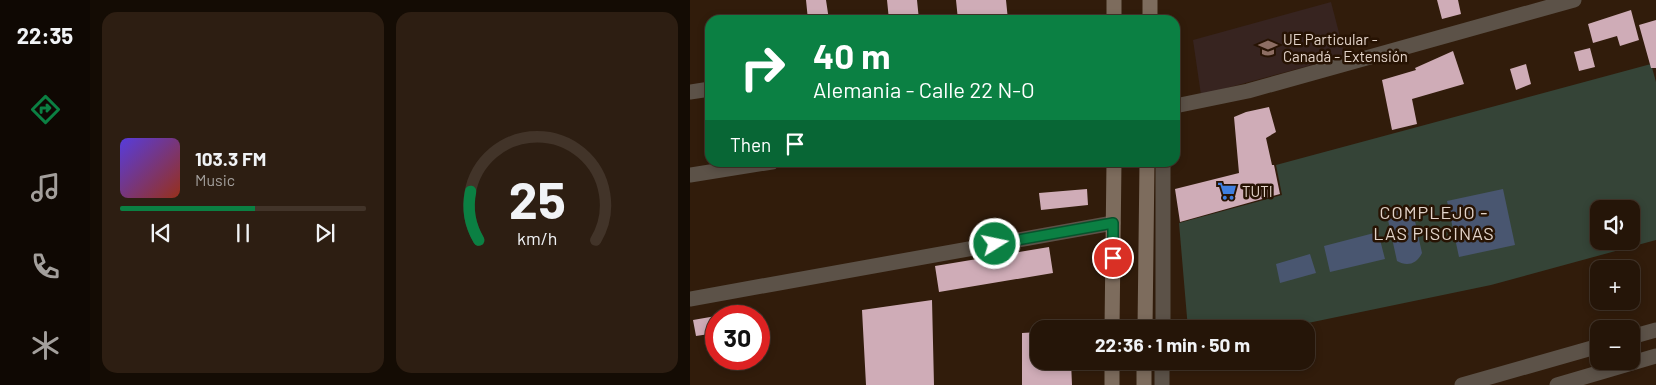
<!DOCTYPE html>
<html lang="en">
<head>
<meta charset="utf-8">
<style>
  body { margin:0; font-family:Barlow,sans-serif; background:#2d1e12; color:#f1f3f6; height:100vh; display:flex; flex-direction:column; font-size:19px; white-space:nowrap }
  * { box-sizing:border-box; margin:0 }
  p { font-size:16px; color:#a39f9c }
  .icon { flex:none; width:28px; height:28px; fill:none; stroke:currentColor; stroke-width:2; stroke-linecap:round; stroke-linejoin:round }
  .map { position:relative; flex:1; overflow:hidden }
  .side { display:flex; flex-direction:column; gap:12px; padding:12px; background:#140c04; width:600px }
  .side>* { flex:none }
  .banner { position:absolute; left:15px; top:15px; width:475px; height:152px; border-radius:15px; box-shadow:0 2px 8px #0003,0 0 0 1px #423429; background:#0b8043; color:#fff; overflow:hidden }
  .buttons { position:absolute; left:900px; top:200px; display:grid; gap:10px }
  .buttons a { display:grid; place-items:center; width:50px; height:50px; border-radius:10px; background:#251508; box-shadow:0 2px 8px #0003,0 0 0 1px #423429; font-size:25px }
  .speed { position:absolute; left:15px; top:305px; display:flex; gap:10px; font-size:25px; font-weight:700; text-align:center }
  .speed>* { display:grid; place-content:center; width:65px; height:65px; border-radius:50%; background:#251508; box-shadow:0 2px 8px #0003,0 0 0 1px #423429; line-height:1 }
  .speed .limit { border:8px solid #d22; background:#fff; color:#111 }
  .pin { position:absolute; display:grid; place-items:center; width:42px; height:42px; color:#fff; margin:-21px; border:2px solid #fff; border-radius:50%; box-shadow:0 1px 5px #0007 }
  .me { position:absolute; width:55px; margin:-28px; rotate:80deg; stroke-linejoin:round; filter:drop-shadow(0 0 4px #0008) }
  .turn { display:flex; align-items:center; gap:18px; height:105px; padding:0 25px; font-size:22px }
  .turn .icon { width:65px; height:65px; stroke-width:2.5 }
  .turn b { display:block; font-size:35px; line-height:42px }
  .then { display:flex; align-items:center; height:48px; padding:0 25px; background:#0003; gap:10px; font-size:19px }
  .side .widget { flex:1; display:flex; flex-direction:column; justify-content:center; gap:8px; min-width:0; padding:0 18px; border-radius:15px; background:#2d1e12 }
  .side .dial { align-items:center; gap:0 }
  .dial svg { height:130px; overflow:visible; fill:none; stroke:#423429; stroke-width:7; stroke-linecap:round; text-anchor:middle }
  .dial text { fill:#f1f3f6; stroke:none }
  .song { display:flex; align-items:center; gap:15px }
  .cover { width:60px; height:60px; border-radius:8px; background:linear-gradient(135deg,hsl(250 70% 55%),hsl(10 70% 35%)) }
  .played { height:5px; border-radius:2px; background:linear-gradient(90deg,#0b8043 55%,#423429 55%) }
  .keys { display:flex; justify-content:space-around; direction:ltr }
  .side .tiles { flex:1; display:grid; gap:12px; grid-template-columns:repeat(2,1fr) }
  .trip { position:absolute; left:340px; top:320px; width:285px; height:50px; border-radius:15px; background:#251508; box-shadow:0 2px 8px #0003,0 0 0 1px #423429; font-weight:700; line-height:50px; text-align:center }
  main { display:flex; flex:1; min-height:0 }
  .menu { display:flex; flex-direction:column; width:90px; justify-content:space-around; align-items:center; background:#0f0803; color:#a39f9c }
  .menu .icon { width:35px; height:35px }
  .menu .selected { color:#0b8043 }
  .menu b { font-size:22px; color:#f1f3f6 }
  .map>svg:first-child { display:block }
  .education { fill:#372420 }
  .green { fill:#354437; fill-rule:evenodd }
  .water { fill:#495670 }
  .building { fill:#cfacb7 }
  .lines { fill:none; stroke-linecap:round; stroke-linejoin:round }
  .street { stroke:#5c5248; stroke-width:15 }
  .secondary { stroke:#7d6c5d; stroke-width:15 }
  .route-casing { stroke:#07532c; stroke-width:12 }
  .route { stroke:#0b8043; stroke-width:9 }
  .labels { text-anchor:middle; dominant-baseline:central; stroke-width:5; stroke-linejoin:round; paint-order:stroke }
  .poi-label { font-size:15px; fill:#e3d4ca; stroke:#271303; text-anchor:start }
  .quarter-label { font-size:18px; letter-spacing:1px; fill:#e3d4ca; stroke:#271303 }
</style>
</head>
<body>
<main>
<nav class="menu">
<b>22:35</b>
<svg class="icon selected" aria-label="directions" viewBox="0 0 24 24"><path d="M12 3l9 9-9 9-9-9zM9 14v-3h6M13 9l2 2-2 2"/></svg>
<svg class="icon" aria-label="music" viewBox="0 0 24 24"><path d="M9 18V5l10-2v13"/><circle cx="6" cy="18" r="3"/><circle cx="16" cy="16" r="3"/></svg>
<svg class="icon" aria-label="phone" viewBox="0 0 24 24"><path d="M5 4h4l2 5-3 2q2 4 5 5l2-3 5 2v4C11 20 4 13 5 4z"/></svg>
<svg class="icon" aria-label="climate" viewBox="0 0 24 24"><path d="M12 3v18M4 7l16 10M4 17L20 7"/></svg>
</nav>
<section class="side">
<div class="tiles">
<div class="widget">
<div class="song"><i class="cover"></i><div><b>103.3 FM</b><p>Music</p></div></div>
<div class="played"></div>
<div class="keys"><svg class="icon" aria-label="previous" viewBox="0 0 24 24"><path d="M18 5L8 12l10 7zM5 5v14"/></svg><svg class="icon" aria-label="pause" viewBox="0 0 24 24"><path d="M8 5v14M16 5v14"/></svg><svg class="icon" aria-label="next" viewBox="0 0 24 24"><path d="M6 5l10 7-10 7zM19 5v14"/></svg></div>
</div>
<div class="widget dial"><svg viewBox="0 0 100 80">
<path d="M14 69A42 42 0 1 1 86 69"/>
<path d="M14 69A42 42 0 0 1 9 39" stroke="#0b8043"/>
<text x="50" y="56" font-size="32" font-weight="700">25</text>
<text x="50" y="72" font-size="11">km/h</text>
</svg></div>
</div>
</section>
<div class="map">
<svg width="966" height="385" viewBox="0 0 966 385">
  <rect width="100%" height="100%" fill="#311c0b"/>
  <!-- education -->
  <path class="education" d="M 641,2 L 655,56 L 511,95 L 503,40 Z"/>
  <!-- green -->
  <path class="green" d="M 961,64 L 966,82 L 966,240 L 801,285 L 589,329 L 498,329 L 489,223 L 592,195 L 586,165 ZM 909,209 L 941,209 L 941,241 L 909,241 Z"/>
  <!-- water -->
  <path class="water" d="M 813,189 L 825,245 L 769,257 L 757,201 Z
    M 712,207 L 720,208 L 723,212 L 732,253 C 727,264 717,267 707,261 L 698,220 C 700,212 704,210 712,207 Z
    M 688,232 L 695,259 L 640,272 L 634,246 Z
    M 620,254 L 626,273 L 590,283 L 586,264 Z"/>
  <!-- building -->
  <path class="building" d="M 116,0 L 136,0 L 139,20 L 118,20 Z
    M 197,0 L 227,0 L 229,20 L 199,20 Z
    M 266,0 L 316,0 L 318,20 L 268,20 Z
    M 747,0 L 768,0 L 771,14 L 752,19 Z
    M 941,10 L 949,40 L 930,46 L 927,36 L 903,43 L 898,24 Z
    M 966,20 L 966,68 L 961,68 L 949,25 Z
    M 900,48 L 905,67 L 889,71 L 884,52 Z
    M 763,51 L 774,84 L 722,99 L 727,124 L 702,130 L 692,80 L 726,70 L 725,68 Z
    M 836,64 L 841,84 L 826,90 L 820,69 Z
    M 579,107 L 586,132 L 576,138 L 582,165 L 584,165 L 590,194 L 490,222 L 485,189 L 549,173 L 544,117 L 556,112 Z
    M 397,189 L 398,205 L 351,210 L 349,193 Z
    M 359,247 L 363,273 L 249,292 L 245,266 Z
    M 242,300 L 244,385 L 176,385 L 172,310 Z
    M 26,316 L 26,333 L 6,336 L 3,320 Z
    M 349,332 L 349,361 L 381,361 L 382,385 L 332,385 L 332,333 Z"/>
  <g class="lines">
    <!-- street -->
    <path class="street" d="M 0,92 L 20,89
      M 485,106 L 558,91 L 884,0
      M 0,175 L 82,162
      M 0,299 L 423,223
      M 473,329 L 473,162
      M 941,337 L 966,330
      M 472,385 L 472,361
      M 772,385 L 909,346
      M 867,385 L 966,356"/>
    <!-- secondary -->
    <path class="secondary" d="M 424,0 L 424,20
      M 460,0 L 460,20
      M 422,329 L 424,162
      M 455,329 L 457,162
      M 422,385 L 422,361
      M 454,385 L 454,361"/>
  </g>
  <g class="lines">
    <!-- route casing -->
    <g class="route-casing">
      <path id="route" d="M 305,244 L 423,223 L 423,258"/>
    </g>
    <!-- route -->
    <use href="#route" class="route"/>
  </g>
  <!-- icons -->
  <defs>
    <g id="school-bare" transform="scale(1.5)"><path d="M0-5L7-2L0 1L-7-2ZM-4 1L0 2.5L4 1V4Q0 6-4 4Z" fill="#8d6e63" stroke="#271303" stroke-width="2.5" paint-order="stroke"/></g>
    <g id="supermarket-bare" transform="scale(1.5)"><path d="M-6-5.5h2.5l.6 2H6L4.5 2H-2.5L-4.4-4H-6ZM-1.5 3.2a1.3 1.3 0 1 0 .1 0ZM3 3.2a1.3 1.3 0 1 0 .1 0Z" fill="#3f7fe0" stroke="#271303" stroke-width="2.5" paint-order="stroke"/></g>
  </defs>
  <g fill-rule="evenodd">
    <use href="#school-bare" x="578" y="48"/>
    <use href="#supermarket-bare" x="537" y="191"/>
  </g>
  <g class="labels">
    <!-- poi labels -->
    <g class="poi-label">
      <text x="593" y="39">UE Particular -<tspan x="593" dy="17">Canadá - Extensión</tspan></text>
      <text x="552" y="191">TUTI</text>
    </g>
    <!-- quarter labels -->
    <g class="quarter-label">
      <text x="744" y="212">COMPLEJO -<tspan x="744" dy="21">LAS PISCINAS</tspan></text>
    </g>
  </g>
</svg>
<div class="buttons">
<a><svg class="icon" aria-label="sound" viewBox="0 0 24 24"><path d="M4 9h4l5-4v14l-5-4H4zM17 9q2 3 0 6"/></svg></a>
<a>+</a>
<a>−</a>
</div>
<div class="speed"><div class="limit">30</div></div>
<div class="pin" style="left:423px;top:258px;background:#d93025"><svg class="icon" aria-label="arrive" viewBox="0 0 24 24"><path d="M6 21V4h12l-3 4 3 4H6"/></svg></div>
<svg class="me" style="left:305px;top:244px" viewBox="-20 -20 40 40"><circle r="17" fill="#0b8043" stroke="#fff" stroke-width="3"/><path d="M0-11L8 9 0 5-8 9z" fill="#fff"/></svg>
<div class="trip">22:36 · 1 min · 50 m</div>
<div class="banner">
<div class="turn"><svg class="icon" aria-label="right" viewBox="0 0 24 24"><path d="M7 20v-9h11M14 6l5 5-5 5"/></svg><div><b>40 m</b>Alemania - Calle 22 N-O</div></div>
<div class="then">Then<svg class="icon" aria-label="arrive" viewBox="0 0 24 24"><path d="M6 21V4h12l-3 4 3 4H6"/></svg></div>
</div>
</div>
</main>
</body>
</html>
